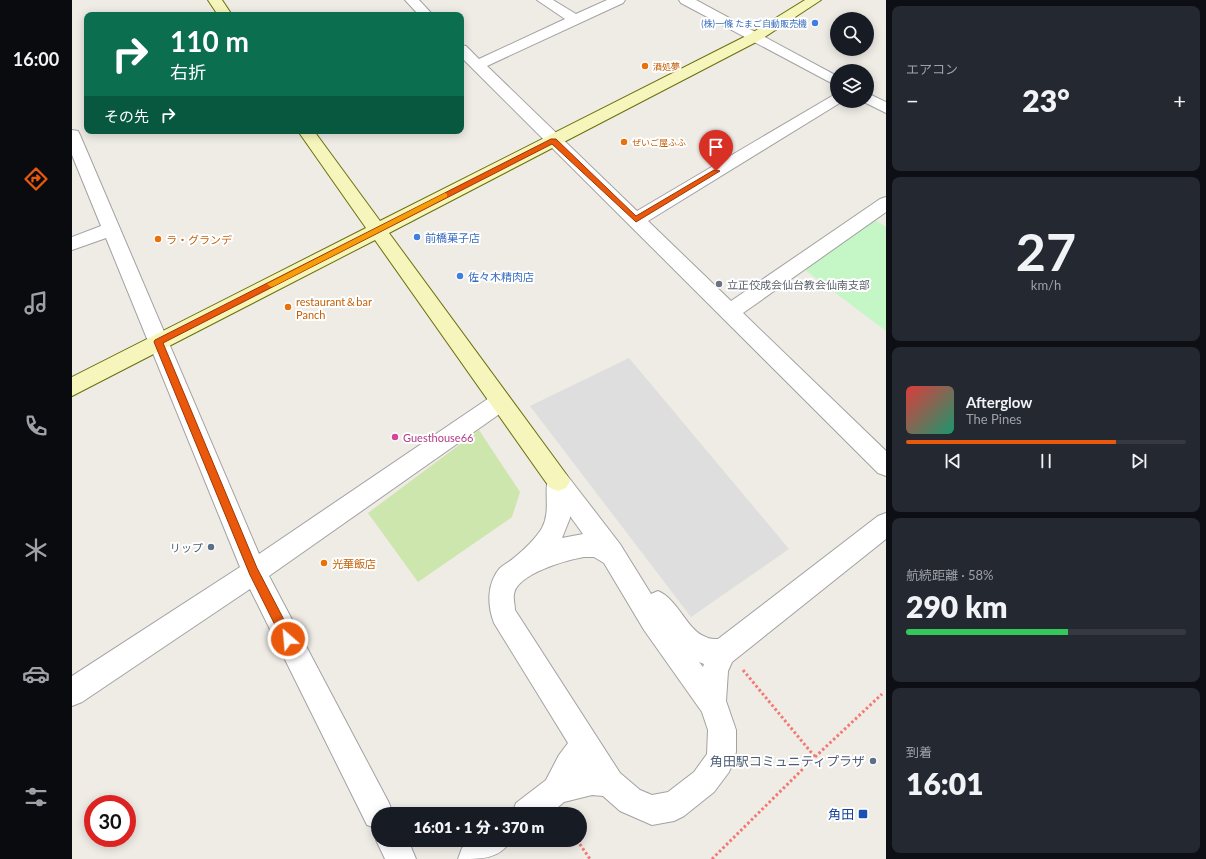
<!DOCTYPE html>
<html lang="ja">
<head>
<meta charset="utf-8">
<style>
  body { margin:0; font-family:Lato,"Noto Sans JP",sans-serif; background:#242831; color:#f1f3f6; height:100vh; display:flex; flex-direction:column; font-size:15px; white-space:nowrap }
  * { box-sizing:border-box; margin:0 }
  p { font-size:13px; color:#9ea1a6 }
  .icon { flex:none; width:22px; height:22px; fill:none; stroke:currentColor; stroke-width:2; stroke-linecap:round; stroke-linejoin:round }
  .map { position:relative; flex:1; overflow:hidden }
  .drawer { display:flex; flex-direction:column; gap:6px; padding:6px; background:#0d0f14; width:320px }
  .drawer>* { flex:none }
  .hud { position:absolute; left:12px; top:12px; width:380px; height:122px; border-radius:8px; box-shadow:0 2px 10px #0003; background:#0b6e4f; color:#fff; overflow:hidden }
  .fabs { position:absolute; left:758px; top:12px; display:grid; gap:8px }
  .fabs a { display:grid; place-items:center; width:44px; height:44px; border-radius:50%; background:#171b24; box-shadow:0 2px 10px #0003; font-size:20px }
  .speed { position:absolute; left:12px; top:795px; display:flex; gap:8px; font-size:20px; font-weight:700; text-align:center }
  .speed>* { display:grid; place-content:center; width:52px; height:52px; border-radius:50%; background:#171b24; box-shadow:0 2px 10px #0003; line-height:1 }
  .speed .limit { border:6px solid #d22; background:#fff; color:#111 }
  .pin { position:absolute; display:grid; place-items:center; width:34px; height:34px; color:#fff; margin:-41px -17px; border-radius:50% 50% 50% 0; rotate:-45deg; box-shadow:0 0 4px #0007 }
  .pin .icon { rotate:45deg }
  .me { position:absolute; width:44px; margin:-22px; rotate:333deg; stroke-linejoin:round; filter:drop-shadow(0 0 3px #0008) }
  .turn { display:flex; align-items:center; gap:14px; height:84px; padding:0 20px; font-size:18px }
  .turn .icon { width:52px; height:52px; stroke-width:2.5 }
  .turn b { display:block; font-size:28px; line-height:34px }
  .then { display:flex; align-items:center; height:38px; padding:0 20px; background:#0003; gap:8px; font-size:15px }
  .big { font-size:30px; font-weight:800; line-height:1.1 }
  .drawer .tile { flex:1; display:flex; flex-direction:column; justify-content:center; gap:6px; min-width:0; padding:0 14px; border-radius:8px; background:#242831 }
  .drawer .dial { align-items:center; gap:0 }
  .dial b { font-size:52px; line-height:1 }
  .song { display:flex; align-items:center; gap:12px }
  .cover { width:48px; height:48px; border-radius:6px; background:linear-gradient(135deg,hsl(0 70% 55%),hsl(160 70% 35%)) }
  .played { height:4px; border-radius:2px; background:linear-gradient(90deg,#ea580c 75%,#363941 75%) }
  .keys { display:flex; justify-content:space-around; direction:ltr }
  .heat { display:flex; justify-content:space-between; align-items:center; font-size:22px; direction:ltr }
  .charge { height:6px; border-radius:3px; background:linear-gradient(90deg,#34c759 58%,#363941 0) }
  .trip { position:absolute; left:299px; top:807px; width:216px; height:40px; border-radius:20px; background:#171b24; box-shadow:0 2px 10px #0003; font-weight:800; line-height:40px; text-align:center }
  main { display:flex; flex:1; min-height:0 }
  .dock { display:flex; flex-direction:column; width:72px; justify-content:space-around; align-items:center; background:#090b0e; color:#9ea1a6 }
  .dock .icon { width:28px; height:28px }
  .dock .selected { color:#ea580c }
  .dock b { font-size:18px; color:#f1f3f6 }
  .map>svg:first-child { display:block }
  .grass { fill:#cce6ae }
  .park { fill:#c5f6c6 }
  .parking { fill:#dedede }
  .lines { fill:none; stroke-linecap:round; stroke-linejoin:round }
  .street-casing { stroke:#a2a2a2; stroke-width:2 }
  .secondary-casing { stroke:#6a700b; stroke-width:2 }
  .path { stroke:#f17a73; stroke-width:3; stroke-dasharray:2.5 2.5; stroke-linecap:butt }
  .street { fill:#fff; fill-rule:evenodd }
  .secondary { fill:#f6f6bc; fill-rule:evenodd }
  .route { fill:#ea580c; stroke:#983908 }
  .slow { fill:#f59e0b }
  .shop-dot { fill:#3f7fe0; stroke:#fff; stroke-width:1.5 }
  .food-dot { fill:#e8710a; stroke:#fff; stroke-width:1.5 }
  .worship-dot { fill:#6b7280; stroke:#fff; stroke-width:1.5 }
  .hotel-dot { fill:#d1479c; stroke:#fff; stroke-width:1.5 }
  .service-dot { fill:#5c6f8a; stroke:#fff; stroke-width:1.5 }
  .transit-dot { fill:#1a4fb4; stroke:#fff; stroke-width:1.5 }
  .labels { text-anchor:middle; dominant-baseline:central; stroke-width:4; stroke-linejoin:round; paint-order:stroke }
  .far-shop-label { font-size:9px; fill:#366cbe; stroke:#fff; text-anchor:end }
  .far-food-label { font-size:9px; fill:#c56008; stroke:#fff; text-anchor:start }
  .shop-label { font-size:11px; fill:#366cbe; stroke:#fff; text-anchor:start }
  .food-label { font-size:11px; fill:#c56008; stroke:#fff; text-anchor:start }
  .worship-label { font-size:11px; fill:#5b616d; stroke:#fff; text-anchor:start }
  .hotel-label { font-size:11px; fill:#b23c85; stroke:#fff; text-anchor:start }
  .service-label { font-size:11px; fill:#4e5e75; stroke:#fff; text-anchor:end }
  .near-service-label { font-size:13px; fill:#4e5e75; stroke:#fff; text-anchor:end }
  .near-transit-label { font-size:13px; fill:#164399; stroke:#fff; text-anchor:end }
</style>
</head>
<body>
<main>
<nav class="dock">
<b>16:00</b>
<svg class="icon selected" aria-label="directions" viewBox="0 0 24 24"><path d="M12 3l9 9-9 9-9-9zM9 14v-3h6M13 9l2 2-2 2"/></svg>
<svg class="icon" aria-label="music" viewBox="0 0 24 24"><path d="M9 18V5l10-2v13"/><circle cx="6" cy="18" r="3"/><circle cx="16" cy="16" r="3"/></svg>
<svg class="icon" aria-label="phone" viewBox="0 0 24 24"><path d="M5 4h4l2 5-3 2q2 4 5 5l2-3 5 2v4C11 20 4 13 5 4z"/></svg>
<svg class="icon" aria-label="climate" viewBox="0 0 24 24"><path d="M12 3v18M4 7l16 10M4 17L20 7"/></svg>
<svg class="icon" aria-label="car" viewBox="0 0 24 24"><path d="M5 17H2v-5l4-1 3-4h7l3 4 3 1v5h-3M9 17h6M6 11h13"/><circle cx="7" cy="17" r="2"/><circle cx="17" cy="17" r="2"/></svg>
<svg class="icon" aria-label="filters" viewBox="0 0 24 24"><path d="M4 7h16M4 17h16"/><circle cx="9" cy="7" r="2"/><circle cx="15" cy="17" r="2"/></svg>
</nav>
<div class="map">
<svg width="814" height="859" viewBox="0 0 814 859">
  <rect width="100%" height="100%" fill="#efebe5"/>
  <!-- grass -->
  <path class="grass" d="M 407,430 L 448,492 L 440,517 L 346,582 L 296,513 Z"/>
  <!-- park -->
  <path class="park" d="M 803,220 L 814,227 L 814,331 L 729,267 Z"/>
  <!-- parking -->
  <path class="parking" d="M 557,358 L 717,549 L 619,617 L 458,406 Z"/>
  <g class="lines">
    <!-- street casing -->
    <g class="street-casing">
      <path id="street" d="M 333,0 L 347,0 L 361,15 L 347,15 Z
        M 465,0 L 481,0 L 504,14 L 535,0 L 553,0 L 551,3 L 415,66 L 565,211 L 760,96 L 765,94 L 765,101 L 771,101 L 576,221 L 659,301 L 808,199 L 814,197 L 814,212 L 671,313 L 814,451 L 814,476 L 806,473 L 389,57 L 389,45 L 394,46 L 407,59 L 493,19 Z
        M 607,0 L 624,0 L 765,76 L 765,86 L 609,3 Z
        M 795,93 L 814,102 L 814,113 L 790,101 L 795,101 Z
        M 0,130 L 6,131 L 8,135 L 187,554 L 420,396 L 428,393 L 436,396 L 439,402 L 436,408 L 197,576 L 317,803 L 321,814 L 306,814 L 306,829 L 295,825 L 178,589 L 10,702 L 0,706 L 0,676 L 168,567 L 34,238 L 0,250 L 0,237 L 29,226 L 0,155 Z
        M 486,471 L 494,474 L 548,544 L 579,594 L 586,591 C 607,600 615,631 634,637 C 637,639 642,639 646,639 L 806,516 L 814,513 L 814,539 L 660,662 L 656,671 L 654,701 L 664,730 L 664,752 L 661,762 L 657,772 L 642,792 L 612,816 L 602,821 L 580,825 L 548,811 L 531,796 L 520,795 L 492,802 L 478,814 L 440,814 L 444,803 L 474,780 L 487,755 L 496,743 L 422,623 C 415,605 415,583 428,568 C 432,564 439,561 443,557 C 452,550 465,537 470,528 C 480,509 470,490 478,474 ZM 498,516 L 511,534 L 490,538 L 498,518 ZM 512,557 L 522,557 L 532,563 L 572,630 L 630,712 L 636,730 L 635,754 L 622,772 L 596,792 L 580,795 L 568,790 L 548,773 L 443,610 C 443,605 441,599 442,594 C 445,574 494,560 512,557 ZM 627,662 L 632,664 L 631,667 Z
        M 306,835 L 306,840 L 336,840 L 344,859 L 313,859 L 304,840 Z
        M 400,840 L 439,840 C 428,859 410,859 386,859 L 390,848 Z"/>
    </g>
    <!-- secondary casing -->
    <g class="secondary-casing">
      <path id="secondary" d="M 136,0 L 150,0 L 160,15 L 146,15 Z
        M 733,0 L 749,0 L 688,40 L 317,233 L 494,474 L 498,481 L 494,488 L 486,491 L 478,488 L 303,240 L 0,396 L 0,377 L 294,228 L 226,131 L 242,131 L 308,221 L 678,34 Z"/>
    </g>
    <!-- path -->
    <path class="path" d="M 671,670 L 743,757
      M 505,840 L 518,859
      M 640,859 L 743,757 L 810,694"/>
    <!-- street -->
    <use href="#street" class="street"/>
    <!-- secondary -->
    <use href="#secondary" class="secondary"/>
  </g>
  <!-- route -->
  <path class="route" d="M 479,139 L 484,139 L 564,216 L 642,170 L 648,171 L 564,222 L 480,144 L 91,343 L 185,568 L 222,639 L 220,643 L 216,644 L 212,643 L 178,575 L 82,342 L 83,340 Z"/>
  <!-- slow -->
  <path class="slow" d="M 373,193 L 375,194 L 375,197 L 202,286 L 199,287 L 195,284 Z"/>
  <!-- markers -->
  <g class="shop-dot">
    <circle cx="743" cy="23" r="4"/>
    <circle cx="345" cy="237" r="4"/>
    <circle cx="388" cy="276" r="4"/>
  </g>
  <g class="food-dot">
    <circle cx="573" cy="66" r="4"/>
    <circle cx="552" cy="142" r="4"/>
    <circle cx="86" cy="239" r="4"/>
    <circle cx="216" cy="307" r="4"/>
    <circle cx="252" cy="563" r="4"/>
  </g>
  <circle class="worship-dot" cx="647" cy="284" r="4"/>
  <circle class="hotel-dot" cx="323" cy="437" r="4"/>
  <g class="service-dot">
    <circle cx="139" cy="547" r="4"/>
    <circle cx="801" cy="761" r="4"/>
  </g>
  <rect class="transit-dot" x="786" y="809" width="10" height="10" rx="2"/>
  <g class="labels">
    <!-- far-shop labels -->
    <g class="far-shop-label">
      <text x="735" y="23">(株)一條 たまご自動販売機</text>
    </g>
    <!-- far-food labels -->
    <g class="far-food-label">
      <text x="581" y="66">酒処夢</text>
      <text x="560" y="142">ぜいご屋ふふ</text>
    </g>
    <!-- shop labels -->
    <g class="shop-label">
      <text x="353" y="237">前橋菓子店</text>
      <text x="396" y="276">佐々木精肉店</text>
    </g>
    <!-- food labels -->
    <g class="food-label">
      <text x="94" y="239">ラ・グランデ</text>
      <text x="224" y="301">restaurant＆bar<tspan x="224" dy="13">Panch</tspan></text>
      <text x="260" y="563">光華飯店</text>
    </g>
    <!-- worship labels -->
    <g class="worship-label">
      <text x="655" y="284">立正佼成会仙台教会仙南支部</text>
    </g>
    <!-- hotel labels -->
    <g class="hotel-label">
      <text x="331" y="437">Guesthouse66</text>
    </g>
    <!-- service labels -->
    <g class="service-label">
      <text x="131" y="547">リップ</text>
    </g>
    <!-- near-service labels -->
    <g class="near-service-label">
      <text x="793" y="761">角田駅コミュニティプラザ</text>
    </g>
    <!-- near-transit labels -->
    <g class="near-transit-label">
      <text x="782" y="814">角田</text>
    </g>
  </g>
</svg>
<div class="fabs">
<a><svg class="icon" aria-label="search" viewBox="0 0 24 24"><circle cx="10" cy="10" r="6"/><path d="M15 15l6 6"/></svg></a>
<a><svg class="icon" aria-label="layers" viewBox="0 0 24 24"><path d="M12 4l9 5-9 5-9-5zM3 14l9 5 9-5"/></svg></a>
</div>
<div class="speed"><div class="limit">30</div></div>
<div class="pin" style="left:644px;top:171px;background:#d93025"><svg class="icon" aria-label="arrive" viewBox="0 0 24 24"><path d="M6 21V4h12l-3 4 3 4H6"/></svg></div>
<svg class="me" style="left:216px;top:639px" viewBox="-20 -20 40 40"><circle r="17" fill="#ea580c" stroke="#fff" stroke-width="3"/><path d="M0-11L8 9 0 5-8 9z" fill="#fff"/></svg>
<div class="trip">16:01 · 1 分 · 370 m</div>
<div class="hud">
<div class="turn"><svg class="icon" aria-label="right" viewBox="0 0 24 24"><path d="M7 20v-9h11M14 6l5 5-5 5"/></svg><div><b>110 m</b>右折</div></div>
<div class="then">その先<svg class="icon" aria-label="right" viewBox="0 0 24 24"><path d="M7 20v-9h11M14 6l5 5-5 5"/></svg></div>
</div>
</div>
<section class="drawer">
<div class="tile"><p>エアコン</p>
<div class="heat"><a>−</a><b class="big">23°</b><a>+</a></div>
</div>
<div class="tile dial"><b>27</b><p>km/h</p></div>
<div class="tile">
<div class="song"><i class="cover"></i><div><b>Afterglow</b><p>The Pines</p></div></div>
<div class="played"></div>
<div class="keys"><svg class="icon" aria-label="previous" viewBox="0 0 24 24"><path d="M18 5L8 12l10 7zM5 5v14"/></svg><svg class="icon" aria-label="pause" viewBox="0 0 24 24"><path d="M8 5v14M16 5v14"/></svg><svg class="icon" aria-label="next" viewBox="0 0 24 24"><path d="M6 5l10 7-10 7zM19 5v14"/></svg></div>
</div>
<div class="tile"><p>航続距離 · 58%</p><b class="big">290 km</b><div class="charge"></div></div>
<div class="tile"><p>到着</p><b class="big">16:01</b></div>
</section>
</main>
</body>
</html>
